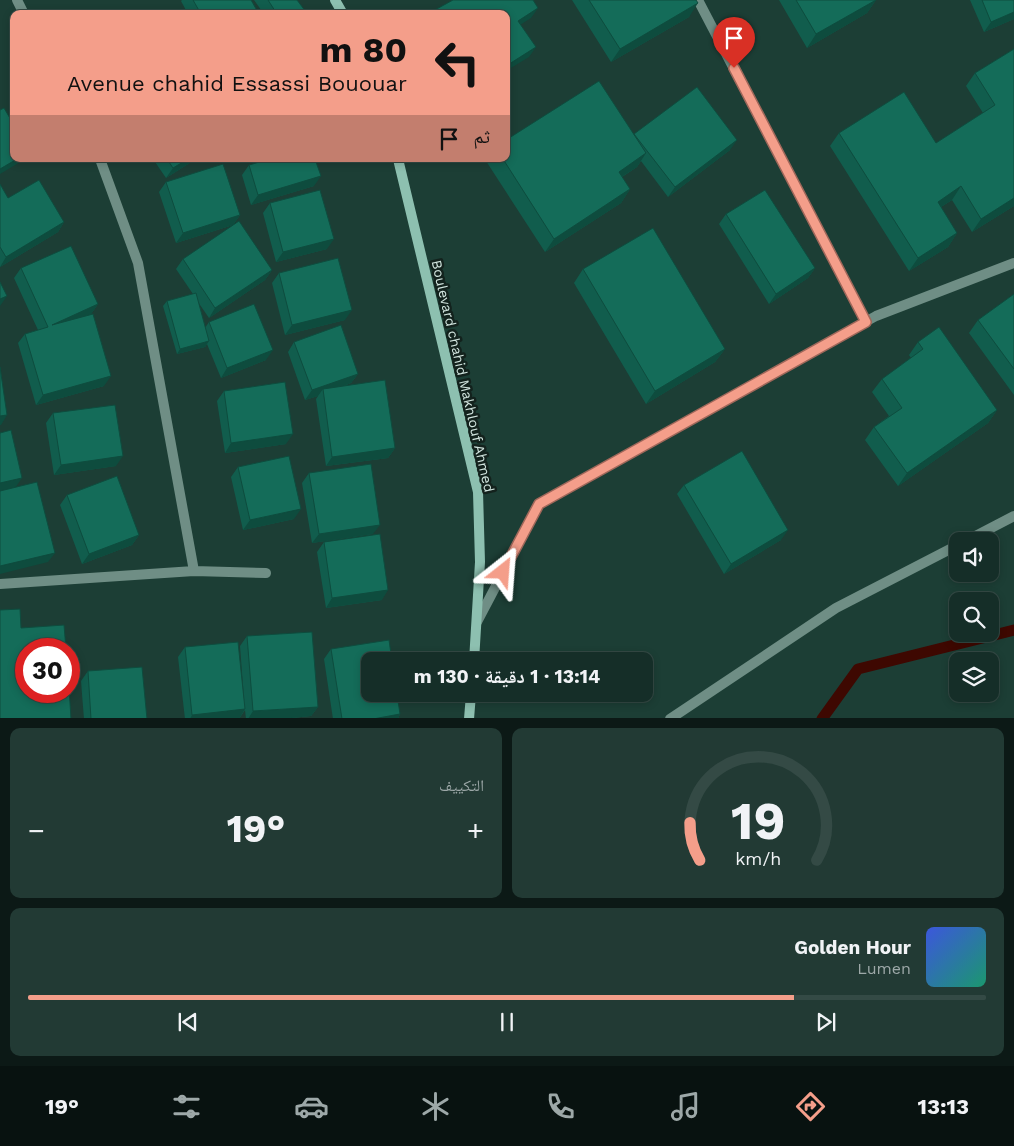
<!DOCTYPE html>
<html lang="ar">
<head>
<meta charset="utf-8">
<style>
  body { margin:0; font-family:"Work Sans","Noto Naskh Arabic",sans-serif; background:#223a34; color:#f1f3f6; direction:rtl; height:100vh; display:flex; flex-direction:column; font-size:19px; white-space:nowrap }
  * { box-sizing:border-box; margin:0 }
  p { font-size:16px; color:#9da8a8 }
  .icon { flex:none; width:28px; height:28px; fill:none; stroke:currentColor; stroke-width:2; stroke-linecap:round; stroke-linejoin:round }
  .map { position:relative; height:718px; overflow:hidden; direction:ltr }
  .side { display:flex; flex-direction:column; gap:10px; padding:10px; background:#0c1916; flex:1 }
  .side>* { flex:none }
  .hud { position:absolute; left:10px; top:10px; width:500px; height:152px; border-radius:10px; box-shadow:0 2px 8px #0003,0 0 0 1px #344a45; direction:rtl; background:#f49e8a; color:#111; overflow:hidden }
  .fabs { position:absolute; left:949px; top:532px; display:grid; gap:10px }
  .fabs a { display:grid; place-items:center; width:50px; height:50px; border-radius:10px; background:#152e28; box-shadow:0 2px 8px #0003,0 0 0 1px #344a45; font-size:25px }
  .speed { position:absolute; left:15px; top:638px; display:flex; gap:10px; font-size:25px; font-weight:700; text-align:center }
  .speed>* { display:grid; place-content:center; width:65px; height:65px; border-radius:50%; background:#152e28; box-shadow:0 2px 8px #0003,0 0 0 1px #344a45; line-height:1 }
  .speed .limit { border:8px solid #d22; background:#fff; color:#111 }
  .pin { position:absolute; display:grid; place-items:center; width:42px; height:42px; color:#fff; margin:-51px -21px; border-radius:50% 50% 50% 0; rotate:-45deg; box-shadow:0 0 5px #0007 }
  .pin .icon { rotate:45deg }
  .me { position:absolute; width:55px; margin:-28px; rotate:28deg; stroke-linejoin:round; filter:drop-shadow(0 0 4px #0008) }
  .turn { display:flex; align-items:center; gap:18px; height:105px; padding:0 20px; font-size:22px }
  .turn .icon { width:65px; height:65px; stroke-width:2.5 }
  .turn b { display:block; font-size:35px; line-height:42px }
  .then { display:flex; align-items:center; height:48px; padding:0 20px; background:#0003; gap:10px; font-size:19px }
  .big { font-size:38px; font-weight:700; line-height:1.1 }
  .side .widget { flex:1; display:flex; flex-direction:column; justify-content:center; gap:8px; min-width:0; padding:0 18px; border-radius:10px; background:#223a34 }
  .side .dial { align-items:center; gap:0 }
  .dial svg { height:130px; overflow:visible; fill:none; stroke:#344a45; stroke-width:7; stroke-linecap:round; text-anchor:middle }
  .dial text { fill:#f1f3f6; stroke:none }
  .song { display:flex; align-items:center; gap:15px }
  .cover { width:60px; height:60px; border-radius:8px; background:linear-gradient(135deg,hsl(230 70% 55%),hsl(160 70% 35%)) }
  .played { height:5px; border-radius:2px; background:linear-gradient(90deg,#f49e8a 80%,#344a45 80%) }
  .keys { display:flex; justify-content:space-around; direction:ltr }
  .heat { display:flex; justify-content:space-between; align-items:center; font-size:28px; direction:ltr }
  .side .tiles { flex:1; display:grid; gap:10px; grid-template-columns:1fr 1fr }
  .widget:last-child { grid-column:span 2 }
  .trip { position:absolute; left:361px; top:652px; width:292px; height:50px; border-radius:10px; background:#152e28; box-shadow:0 2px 8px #0003,0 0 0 1px #344a45; font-weight:700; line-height:50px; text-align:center; direction:rtl }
  .tabs { display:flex; height:80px; justify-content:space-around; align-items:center; background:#081210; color:#9da8a8 }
  .tabs .icon { width:35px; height:35px }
  .tabs .selected { color:#f49e8a }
  .tabs b { font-size:22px; color:#f1f3f6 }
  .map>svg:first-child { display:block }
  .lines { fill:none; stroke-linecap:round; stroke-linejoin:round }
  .stream { stroke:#3e0801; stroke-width:11 }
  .street { stroke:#6f8e85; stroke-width:10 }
  .secondary { stroke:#8dc0b0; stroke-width:10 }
  .wall { fill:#115d4d }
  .shaded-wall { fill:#0e4c3e }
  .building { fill:#146c59; stroke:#0e4c3e }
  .route-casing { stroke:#9f675a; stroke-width:12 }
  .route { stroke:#f49e8a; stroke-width:9 }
  .labels { text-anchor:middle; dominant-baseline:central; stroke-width:5; stroke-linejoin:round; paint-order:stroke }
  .street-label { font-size:14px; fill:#d1e4de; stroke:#13221d }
</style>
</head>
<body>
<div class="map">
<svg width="1014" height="719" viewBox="0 0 1014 719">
  <rect width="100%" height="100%" fill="#1c3e35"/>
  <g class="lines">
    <!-- stream -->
    <path class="stream" d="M 822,719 L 858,669 L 1014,630"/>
    <!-- street -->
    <path class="street" d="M 17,0 L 24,14
      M 698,0 L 866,322
      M 100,159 L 138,263 L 194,571
      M 966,541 L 1014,516
      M 0,584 L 194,571 L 266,573
      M 477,622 L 539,504 L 876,316 L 1014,263
      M 670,719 L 836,608 L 958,545"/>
    <!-- secondary -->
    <path class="secondary" d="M 335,0 L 343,14
      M 398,159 L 478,492 L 480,562 L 474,661
      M 469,719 L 471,694"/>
  </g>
  <!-- wall -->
  <path class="wall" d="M 182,0 L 251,0 L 259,14 L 188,14 L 181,1 Z
    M 254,0 L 297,0 L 306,12 L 305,14 L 264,14 Z
    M 572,0 L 696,0 L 689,17 L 611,62 Z
    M 779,0 L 876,0 L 867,13 L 807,48 Z
    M 970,0 L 1014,0 L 1014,19 L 984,32 Z
    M 1014,49 L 1014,206 L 972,232 L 952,200 L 941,207 L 957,233 L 948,247 L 909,271 L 830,146 L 839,133 L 936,143 L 983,113 L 966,86 L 975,73 Z
    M 634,134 L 730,150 L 668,197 L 641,161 L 637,167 L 622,177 L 630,189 L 621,203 L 545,252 L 486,161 L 487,159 L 506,159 Z
    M 153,159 L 196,159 L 166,178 Z
    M 252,159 L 315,159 L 314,186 L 251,205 L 242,175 L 249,165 L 254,164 Z
    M 166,182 L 240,215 L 233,225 L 176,243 L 159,192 Z
    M 0,184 L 8,198 L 64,222 L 58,232 L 0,267 Z
    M 270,203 L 327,249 L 276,262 L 263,213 Z
    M 726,214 L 815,268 L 808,278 L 769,304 L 719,224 Z
    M 183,259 L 272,270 L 265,280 L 209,318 L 198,302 L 205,328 L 209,322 L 266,360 L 221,378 L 207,344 L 205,347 L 177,354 L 163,306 L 167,301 L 193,294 L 176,269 Z
    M 21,268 L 98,304 L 91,314 L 88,315 L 104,386 L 36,405 L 18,343 L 25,334 L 38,330 L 14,278 Z
    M 583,269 L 725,349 L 715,362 L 646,404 L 574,283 Z
    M 279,273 L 345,320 L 285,335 L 272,283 Z
    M 1014,294 L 1014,395 L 969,333 L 978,320 Z
    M 294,342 L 358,374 L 351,383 L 344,386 L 395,448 L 388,458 L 326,466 L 316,399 L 318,396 L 305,400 L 288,352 Z
    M 918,342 L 997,410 L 988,423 L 898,486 L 865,440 L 874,427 L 889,416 L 872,392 L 882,379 L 911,358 L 909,355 Z
    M 224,391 L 286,444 L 225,453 L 217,401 Z
    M 53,413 L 116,466 L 54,475 L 46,423 Z
    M 238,467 L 294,519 L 243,530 L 231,477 Z
    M 309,473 L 373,534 L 312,543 L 302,483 Z
    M 684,485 L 781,540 L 724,574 L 677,494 Z
    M 67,495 L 139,535 L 132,545 L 82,564 L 60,505 Z
    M 324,542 L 382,600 L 326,608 L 317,552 Z
    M 247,636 L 318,707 L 311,716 L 282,719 L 246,719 L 245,710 L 239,719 L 185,719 L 178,657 L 185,647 L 244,699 L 240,646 Z
    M 331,649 L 400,714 L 398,719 L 333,719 L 324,659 Z
    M 88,671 L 147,719 L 84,719 L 81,681 Z"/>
  <!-- shaded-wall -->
  <path class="shaded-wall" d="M 876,0 L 867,13 L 807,48 L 816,34 Z
    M 698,3 L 689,17 L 611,62 L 620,49 Z
    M 538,8 L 531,18 L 512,30 L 518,21 Z
    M 1014,12 L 1014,19 L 984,32 L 991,22 Z
    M 536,47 L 529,57 L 506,71 L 506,66 Z
    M 737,140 L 730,150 L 668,197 L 675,187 Z
    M 646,153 L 637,167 L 609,185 L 619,172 Z
    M 17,159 L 24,159 L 22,161 L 0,174 L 0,169 Z
    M 188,159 L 196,159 L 166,178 L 173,168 Z
    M 321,176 L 314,186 L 251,205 L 258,195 Z
    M 961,186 L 952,200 L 928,215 L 938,202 Z
    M 630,189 L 621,203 L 545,252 L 554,239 Z
    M 1014,198 L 1014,206 L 972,232 L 981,219 Z
    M 240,215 L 233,225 L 176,243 L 183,233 Z
    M 64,222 L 58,232 L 0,267 L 6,257 Z
    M 957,233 L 948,247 L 909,271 L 918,258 Z
    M 334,239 L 327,249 L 276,262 L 283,252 Z
    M 815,268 L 808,278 L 769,304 L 776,294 Z
    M 272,270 L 265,280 L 209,318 L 215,308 Z
    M 7,296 L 0,306 L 0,299 Z
    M 98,304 L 91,314 L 46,335 L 52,325 Z
    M 352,310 L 345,320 L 285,335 L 292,325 Z
    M 209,341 L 205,347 L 177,354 L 180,349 Z
    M 725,349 L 715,362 L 646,404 L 655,391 Z
    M 273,350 L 266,360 L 221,378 L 227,368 Z
    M 358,374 L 351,383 L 323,394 L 323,389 L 318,396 L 305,400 L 312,390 Z
    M 111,376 L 104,386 L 36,405 L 43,395 Z
    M 997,410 L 988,423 L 898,486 L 907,473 Z
    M 7,415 L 1,425 L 0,425 L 0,416 Z
    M 293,434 L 286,444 L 225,453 L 231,443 Z
    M 395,448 L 388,458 L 326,466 L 332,457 Z
    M 123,456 L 116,466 L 54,475 L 61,465 Z
    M 22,478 L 15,488 L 0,491 L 0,483 Z
    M 301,509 L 294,519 L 243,530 L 250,520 Z
    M 380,525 L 373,534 L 312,543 L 319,534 Z
    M 788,530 L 781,540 L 724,574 L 731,564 Z
    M 139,535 L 132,545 L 82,564 L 89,554 Z
    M 55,553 L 48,562 L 0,574 L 0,566 Z
    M 388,590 L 382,600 L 326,608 L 332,598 Z
    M 318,707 L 311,716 L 282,719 L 248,719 L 253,711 Z
    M 245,709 L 239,719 L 190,719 L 192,715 Z
    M 400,714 L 398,719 L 373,719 Z"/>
  <!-- building -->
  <path class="building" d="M 193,0 L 251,0 L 259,14 L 201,14 Z
    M 268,0 L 297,0 L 306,12 L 303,14 L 277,14 Z
    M 453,0 L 533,0 L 538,8 L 518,21 L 536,47 L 506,66 L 506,14 L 435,14 L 433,11 Z
    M 589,0 L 696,0 L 698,3 L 620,49 Z
    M 796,0 L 876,0 L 816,34 Z
    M 982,0 L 1014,0 L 1014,12 L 991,22 Z
    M 147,10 L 149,14 L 140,14 Z
    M 1014,49 L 1014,198 L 981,219 L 961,186 L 938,202 L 957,233 L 918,258 L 839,133 L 904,92 L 936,143 L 995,105 L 975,73 Z
    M 599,81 L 646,153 L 619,172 L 630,189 L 554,239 L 503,159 L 506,159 L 506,140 Z
    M 697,87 L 737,140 L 675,187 L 634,134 Z
    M 4,108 L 14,125 L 14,159 L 17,159 L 0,169 L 0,110 Z
    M 167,159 L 188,159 L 173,168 Z
    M 262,159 L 315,159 L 321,176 L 258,195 L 249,165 L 263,161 Z
    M 223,164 L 240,215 L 183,233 L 166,182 Z
    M 39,180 L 64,222 L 6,257 L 0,247 L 0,184 L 8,198 Z
    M 320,190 L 334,239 L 283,252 L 270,203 Z
    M 765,190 L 815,268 L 776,294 L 726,214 Z
    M 239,221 L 272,270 L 215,308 L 183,259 Z
    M 653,228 L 725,349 L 655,391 L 583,269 Z
    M 71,246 L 98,304 L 52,325 L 93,314 L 111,376 L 43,395 L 25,334 L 48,327 L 21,268 Z
    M 338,258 L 352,310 L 292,325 L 279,273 Z
    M 0,282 L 7,296 L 0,299 Z
    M 196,293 L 209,341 L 180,349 L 167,301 Z
    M 1014,294 L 1014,369 L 978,320 Z
    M 254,304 L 273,350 L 227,368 L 209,322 Z
    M 341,325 L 358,374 L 312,390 L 294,342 Z
    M 939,327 L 997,410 L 907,473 L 874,427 L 902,408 L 882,379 L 923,349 L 918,342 Z
    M 0,367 L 7,415 L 0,416 Z
    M 385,380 L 395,448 L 332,457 L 323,389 Z
    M 285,382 L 293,434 L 231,443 L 224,391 Z
    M 115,405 L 123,456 L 61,465 L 53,413 Z
    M 11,430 L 22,478 L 0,483 L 0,433 Z
    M 742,451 L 788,530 L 731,564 L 684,485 Z
    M 289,456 L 301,509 L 250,520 L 238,467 Z
    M 371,464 L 380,525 L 319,534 L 309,473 Z
    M 117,476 L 139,535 L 89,554 L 67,495 Z
    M 37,482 L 55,553 L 0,566 L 0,491 Z
    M 380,534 L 388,590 L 332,598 L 324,542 Z
    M 20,609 L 21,628 L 64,625 L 66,649 L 26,649 L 26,691 L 69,691 L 69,687 L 71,719 L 0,719 L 0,610 Z
    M 312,632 L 318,707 L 253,711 L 247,636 Z
    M 389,640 L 392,661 L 370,661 L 370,694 L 397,694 L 400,714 L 373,719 L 342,719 L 331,649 Z
    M 238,642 L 245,709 L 192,715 L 185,647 Z
    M 142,667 L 147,719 L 91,719 L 88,671 Z"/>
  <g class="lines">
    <!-- route casing -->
    <g class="route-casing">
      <path id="route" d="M 503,572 L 539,504 L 866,322 L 734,68"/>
    </g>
    <!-- route -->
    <use href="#route" class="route"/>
  </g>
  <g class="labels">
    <!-- street labels -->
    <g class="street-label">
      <text transform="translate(463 376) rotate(77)">Boulevard chahid Makhlouf Ahmed</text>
    </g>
  </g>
</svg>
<div class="fabs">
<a><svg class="icon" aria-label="sound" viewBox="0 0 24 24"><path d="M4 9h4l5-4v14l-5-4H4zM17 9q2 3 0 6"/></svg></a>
<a><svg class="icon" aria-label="search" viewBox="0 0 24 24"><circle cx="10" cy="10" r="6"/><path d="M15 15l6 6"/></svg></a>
<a><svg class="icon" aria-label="layers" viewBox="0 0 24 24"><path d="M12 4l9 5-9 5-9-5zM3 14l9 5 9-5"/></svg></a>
</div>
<div class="speed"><div class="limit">30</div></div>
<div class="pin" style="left:734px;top:68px;background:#d93025"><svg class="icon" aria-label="arrive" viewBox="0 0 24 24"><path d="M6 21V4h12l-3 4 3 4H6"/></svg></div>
<svg class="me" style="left:503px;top:572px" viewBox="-20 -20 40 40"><path d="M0-17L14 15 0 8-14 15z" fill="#f49e8a" stroke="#fff" stroke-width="4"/></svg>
<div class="trip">13:14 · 1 دقيقة · 130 m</div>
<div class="hud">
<div class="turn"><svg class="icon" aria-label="left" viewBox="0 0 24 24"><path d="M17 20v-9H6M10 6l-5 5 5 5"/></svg><div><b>80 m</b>Avenue chahid Essassi Bououar</div></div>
<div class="then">ثم<svg class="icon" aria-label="arrive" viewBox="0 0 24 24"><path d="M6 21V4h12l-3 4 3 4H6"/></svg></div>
</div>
</div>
<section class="side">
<div class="tiles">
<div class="widget dial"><svg viewBox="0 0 100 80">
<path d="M14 69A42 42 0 1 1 86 69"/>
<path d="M14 69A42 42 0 0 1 8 46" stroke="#f49e8a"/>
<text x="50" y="56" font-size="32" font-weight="700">19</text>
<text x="50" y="72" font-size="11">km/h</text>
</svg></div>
<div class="widget"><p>التكييف</p>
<div class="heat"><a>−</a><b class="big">19°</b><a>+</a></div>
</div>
<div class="widget">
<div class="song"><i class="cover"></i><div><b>Golden Hour</b><p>Lumen</p></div></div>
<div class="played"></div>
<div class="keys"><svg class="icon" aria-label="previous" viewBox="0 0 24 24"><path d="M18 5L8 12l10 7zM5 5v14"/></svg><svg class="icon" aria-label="pause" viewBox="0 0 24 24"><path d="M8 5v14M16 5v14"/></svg><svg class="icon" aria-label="next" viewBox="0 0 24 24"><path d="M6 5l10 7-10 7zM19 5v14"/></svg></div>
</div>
</div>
</section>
<nav class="tabs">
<b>13:13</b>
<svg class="icon selected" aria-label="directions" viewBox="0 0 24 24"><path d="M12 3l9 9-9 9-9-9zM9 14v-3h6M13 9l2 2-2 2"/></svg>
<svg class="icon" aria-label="music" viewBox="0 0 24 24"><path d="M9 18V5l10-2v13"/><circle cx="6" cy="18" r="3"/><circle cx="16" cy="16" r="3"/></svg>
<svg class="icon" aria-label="phone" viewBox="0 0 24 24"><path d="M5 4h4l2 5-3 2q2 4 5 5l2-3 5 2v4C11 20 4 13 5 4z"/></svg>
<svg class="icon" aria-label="climate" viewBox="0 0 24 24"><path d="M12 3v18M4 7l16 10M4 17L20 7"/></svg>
<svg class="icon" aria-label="car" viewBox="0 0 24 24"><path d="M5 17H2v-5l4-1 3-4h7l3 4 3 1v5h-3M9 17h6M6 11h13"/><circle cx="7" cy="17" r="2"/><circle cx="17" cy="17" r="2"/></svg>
<svg class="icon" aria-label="filters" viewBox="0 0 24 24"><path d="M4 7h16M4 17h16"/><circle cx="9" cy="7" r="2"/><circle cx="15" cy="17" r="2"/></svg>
<b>19°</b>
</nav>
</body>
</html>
